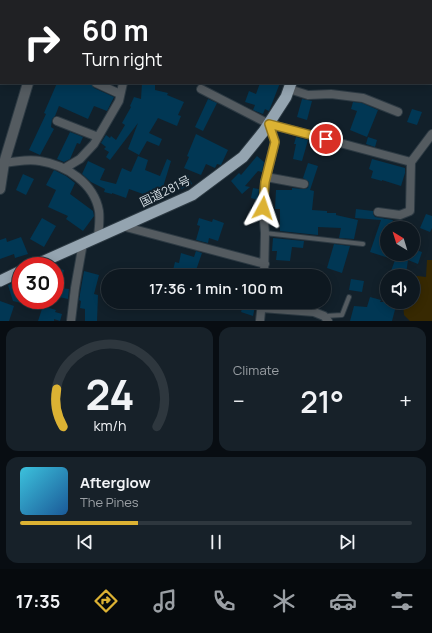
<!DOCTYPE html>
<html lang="en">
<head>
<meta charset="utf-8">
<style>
  body { margin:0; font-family:Manrope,"Noto Sans JP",sans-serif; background:#172129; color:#f1f3f6; height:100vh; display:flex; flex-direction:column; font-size:15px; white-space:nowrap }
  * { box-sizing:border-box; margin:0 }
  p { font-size:13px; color:#9ba0a5 }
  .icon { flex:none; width:22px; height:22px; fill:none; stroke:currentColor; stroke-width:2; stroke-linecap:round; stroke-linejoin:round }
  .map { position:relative; height:321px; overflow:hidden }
  .side { display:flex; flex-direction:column; gap:6px; padding:6px; background:#080d12; flex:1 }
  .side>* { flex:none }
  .banner { position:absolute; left:0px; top:0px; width:432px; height:84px; box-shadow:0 2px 10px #0003,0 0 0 1px #2e373e; background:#202124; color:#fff; overflow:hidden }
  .needle { width:26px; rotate:322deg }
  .tools { position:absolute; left:380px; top:221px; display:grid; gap:8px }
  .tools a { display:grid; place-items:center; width:40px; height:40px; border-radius:50%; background:#0e1820; box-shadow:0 2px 10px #0003,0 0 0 1px #2e373e; font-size:20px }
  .speed { position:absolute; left:12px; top:257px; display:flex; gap:8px; font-size:20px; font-weight:700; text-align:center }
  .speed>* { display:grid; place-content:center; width:52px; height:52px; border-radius:50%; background:#0e1820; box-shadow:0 2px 10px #0003,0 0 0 1px #2e373e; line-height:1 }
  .speed .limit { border:6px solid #d22; background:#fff; color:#111 }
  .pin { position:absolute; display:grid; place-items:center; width:34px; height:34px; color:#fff; margin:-17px; border:2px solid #fff; border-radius:50%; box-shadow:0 1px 4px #0007 }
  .me { position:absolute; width:44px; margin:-22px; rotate:5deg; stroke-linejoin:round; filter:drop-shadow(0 0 3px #0008) }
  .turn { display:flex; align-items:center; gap:14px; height:84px; padding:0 16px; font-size:18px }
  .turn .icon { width:52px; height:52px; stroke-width:2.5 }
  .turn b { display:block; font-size:28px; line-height:34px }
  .big { font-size:30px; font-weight:600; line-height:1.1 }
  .side .card { flex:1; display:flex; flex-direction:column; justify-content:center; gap:6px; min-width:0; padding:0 14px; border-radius:12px; background:#172129 }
  .side .dial { align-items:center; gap:0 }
  .dial svg { height:104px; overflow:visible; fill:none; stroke:#2e373e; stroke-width:7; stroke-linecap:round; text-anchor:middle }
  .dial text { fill:#f1f3f6; stroke:none }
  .song { display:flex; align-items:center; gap:12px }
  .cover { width:48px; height:48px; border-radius:6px; background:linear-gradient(135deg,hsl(190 70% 55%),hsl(210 70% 35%)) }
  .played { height:4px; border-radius:2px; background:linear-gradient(90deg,#dcb233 30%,#2e373e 30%) }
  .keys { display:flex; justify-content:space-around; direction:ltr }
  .heat { display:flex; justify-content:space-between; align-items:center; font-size:22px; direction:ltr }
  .side .tiles { flex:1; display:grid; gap:6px; grid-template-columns:1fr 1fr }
  .card:last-child { grid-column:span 2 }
  .trip { position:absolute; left:101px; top:269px; width:230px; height:40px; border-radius:20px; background:#0e1820; box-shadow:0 2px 10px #0003,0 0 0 1px #2e373e; font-weight:600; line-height:40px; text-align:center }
  .dock { display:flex; height:64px; justify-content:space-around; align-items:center; background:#060a0d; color:#9ba0a5 }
  .dock .icon { width:28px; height:28px }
  .dock .active { color:#dcb233 }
  .dock b { font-size:18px; color:#f1f3f6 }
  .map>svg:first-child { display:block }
  .green { fill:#372902 }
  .building { fill:#013754 }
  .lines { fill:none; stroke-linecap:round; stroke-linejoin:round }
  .service-casing { stroke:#2d3a43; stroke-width:6 }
  .minor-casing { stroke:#2d3a43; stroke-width:10 }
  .tertiary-casing { stroke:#2d3a43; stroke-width:12 }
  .trunk-casing { stroke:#2d3a43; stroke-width:13 }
  .service { stroke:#545b60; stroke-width:4 }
  .minor { stroke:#545b60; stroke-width:8 }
  .tertiary { stroke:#545b60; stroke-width:10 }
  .trunk { stroke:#94a4b0; stroke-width:11 }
  .route-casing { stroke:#8f7421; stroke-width:10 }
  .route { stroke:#dcb233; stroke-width:7 }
  .labels { text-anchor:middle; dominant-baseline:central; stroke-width:4; stroke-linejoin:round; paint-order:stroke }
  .street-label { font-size:12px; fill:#d0d9df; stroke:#12202a }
</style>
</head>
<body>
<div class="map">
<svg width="432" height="321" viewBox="0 0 432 321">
  <rect width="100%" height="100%" fill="#12202a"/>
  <!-- green -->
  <path class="green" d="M 427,260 L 432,260 L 432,321 L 410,321 L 404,315 L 403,304 L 405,302 L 413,302 L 414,294 L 413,280 L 417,276 L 426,277 Z"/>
  <!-- building -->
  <path class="building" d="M 57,83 L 91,83 L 94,88 L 114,97 L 107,111 L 94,106 L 88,119 L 59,106 L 55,116 L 52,119 L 51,127 L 54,129 L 40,155 L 29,150 L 46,114 L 44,113 Z
    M 142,83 L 155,83 L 155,90 L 168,93 L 167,95 L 184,102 L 178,115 L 181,116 L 177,126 L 158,118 L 149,133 L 162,139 L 159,146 L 147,141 L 139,155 L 128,149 L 138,123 L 110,160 L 106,157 L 109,152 L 104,149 L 106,147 L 101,143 L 106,135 L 110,138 L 111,136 L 116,140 L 125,125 L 122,123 L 131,107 L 130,106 L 134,97 L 141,99 Z
    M 260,83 L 280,83 L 269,111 L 265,109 L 263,114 L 253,110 L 255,105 L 245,102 L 249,91 L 256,94 Z
    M 208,99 L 217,103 L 203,131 L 195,127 Z
    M 302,99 L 312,101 L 307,120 L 297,117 Z
    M 353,102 L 362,103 L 378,110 L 367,137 L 350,130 L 357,111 L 351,109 Z
    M 412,109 L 422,112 L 417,125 L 407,122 Z
    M 70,132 L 83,137 L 80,144 L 77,143 L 70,159 L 64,162 L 57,159 Z
    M 196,134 L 228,150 L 221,165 L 217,164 L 215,168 L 206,164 L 201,175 L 184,168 L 189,157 L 187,156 Z
    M 296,137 L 308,140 L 302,161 L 293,159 L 296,144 L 294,144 Z
    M 368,137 L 377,140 L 375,147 L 366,144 Z
    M 138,156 L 148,160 L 145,170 L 160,176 L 167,159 L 171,161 L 163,187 L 165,186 L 162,197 L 144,193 L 143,194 L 129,189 L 126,198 L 112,193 L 112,194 L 104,192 L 105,189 L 91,182 L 82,174 L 88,161 L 105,169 L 100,180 L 116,184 L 122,168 L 131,172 Z
    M 257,156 L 264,162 L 262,172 L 258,171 L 245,186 L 250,187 L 242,194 L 231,181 L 239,173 L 241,175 Z
    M 372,159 L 405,168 L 405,173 L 401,186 L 382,180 L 382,181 L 371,178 L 373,171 L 369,169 Z
    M 308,163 L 318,166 L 310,190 L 314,191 L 312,210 L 327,211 L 327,213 L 336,213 L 336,215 L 358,220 L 354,239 L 339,238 L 341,228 L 318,227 L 318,235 L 280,231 L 280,209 L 275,209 L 276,190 L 292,190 L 292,188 L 303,189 L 308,188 L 309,182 L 303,178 Z
    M 54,170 L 66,176 L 75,183 L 70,194 L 93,211 L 94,216 L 83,231 L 66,219 L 68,216 L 48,207 L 56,190 L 46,185 Z
    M 23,174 L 34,179 L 26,195 L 16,190 Z
    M 188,175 L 192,184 L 177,191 L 172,183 Z
    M 253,188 L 259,189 L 258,200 L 251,198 Z
    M 356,209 L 373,211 L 373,214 L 375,217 L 393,220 L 390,228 L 387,228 L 387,235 L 383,247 L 387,248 L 387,254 L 413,254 L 413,249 L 422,252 L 418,264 L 408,260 L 406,274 L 391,271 L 395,260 L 370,252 L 381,220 L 355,218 Z
    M 426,214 L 432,216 L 432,228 L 430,232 L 420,228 Z
    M 42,218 L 56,226 L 44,247 L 30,239 Z
    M 199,218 L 212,222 L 213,219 L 224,223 L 218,241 L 209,238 L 208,243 L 196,240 L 200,226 L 197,225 Z
    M 21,237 L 28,254 L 15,258 L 14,254 L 0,259 L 0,240 L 6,238 L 7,242 Z
    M 273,238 L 304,241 L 303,248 L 292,247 L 290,261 L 276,260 L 277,251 L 272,251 Z
    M 334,244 L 350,246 L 342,273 L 327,268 Z
    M 196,251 L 202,253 L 194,276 L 180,276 L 172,274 L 175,262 L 179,263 L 181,253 L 194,257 Z
    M 55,268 L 64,270 L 60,288 L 69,289 L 68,299 L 55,296 Z
    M 84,271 L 99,275 L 94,294 L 98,295 L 97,321 L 85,321 L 85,309 L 80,308 L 81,301 L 79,300 Z
    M 21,279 L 21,303 L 13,301 L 8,285 Z
    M 351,279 L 364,281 L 362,292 L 349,290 Z
    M 370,297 L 381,300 L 380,302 L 397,302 L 392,321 L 350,321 L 354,306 L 367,307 Z
    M 0,301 L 14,306 L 9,321 L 0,321 Z
    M 244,302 L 256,302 L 253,316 L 241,312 Z
    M 43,306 L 56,310 L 55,312 L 62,314 L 60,321 L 54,319 L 54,321 L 38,321 Z"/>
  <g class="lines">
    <!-- service casing -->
    <g class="service-casing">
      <path id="service" d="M 265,233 L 363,244
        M 325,316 L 342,315 L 349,297"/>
    </g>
    <!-- minor casing -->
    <g class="minor-casing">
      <path id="minor" d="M 139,0 L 140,1
        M 186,1 L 186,0
        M 294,1 L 294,0
        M 431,7 L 432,6
        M 96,83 L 120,94
        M 201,89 L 269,124 L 411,162 L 432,134
        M 289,89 L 308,95 L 331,94 L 363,98 L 398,112
        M 57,121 L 98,137
        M 0,164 C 10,162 30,159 40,161 C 66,165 94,183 99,211 C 100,219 99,228 98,236
        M 65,168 L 80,159 L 94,144 L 119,101 L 123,83
        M 266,177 L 304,184
        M 378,212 L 400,215 L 410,211 L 411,162
        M 122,226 L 265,264
        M 264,276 L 265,233 L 263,208 L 265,182 L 275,141 L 269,124
        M 262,308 L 314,312 L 324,316 L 328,321
        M 71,321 L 75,288 L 83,243
        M 260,321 L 262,302"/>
    </g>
    <!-- tertiary casing -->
    <g class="tertiary-casing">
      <path id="tertiary" d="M 52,1 L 53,0
        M 0,189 L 4,163 L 28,83"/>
    </g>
    <!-- trunk casing -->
    <g class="trunk-casing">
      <path id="trunk" d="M 321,1 L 321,0
        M 33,266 L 192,195 L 243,157 L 264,131 L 286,97 L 291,83
        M 0,281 L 21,271"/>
    </g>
    <!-- service -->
    <use href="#service" class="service"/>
    <!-- minor -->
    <use href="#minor" class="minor"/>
    <!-- tertiary -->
    <use href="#tertiary" class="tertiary"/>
    <!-- trunk -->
    <use href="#trunk" class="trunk"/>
  </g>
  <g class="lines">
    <!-- route casing -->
    <g class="route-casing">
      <path id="route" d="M 263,208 L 265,182 L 275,142 L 269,124 L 326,139"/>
    </g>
    <!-- route -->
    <use href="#route" class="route"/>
  </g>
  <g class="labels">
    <!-- street labels -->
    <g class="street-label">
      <text transform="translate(165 191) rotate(-26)">国道281号</text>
    </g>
  </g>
</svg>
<div class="tools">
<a><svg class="needle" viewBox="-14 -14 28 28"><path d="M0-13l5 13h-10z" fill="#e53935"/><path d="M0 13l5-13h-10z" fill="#9ba0a5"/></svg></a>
<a><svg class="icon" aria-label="sound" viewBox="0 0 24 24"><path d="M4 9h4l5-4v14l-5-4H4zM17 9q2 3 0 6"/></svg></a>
</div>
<div class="speed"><div class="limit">30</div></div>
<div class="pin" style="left:326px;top:139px;background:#d93025"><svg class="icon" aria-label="arrive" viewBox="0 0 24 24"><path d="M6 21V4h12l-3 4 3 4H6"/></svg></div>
<svg class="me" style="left:263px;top:208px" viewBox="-20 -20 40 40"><path d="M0-17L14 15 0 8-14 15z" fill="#dcb233" stroke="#fff" stroke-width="4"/></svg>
<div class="trip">17:36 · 1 min · 100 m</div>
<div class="banner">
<div class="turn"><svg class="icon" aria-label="right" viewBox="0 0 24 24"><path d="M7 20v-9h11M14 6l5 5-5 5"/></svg><div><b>60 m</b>Turn right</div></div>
</div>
</div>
<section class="side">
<div class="tiles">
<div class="card dial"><svg viewBox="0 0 100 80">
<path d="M14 69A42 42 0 1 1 86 69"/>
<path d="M14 69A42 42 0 0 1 9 40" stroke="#dcb233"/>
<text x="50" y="56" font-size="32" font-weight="700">24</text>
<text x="50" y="72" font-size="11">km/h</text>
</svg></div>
<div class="card"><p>Climate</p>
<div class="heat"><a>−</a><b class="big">21°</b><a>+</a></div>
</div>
<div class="card">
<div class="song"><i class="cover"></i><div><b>Afterglow</b><p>The Pines</p></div></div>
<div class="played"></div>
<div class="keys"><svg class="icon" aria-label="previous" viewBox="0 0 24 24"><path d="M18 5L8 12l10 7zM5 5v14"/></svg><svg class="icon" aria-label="pause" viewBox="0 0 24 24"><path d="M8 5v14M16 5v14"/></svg><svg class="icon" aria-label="next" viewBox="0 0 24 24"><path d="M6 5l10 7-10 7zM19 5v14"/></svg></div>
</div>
</div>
</section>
<nav class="dock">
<b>17:35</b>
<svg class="icon active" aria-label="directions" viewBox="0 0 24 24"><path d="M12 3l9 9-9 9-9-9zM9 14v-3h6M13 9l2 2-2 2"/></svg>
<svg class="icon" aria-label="music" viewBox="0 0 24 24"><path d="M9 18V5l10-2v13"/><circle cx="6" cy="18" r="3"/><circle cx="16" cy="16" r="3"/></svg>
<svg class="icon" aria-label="phone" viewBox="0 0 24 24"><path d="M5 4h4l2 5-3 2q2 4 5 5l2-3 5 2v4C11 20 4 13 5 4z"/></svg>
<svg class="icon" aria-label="climate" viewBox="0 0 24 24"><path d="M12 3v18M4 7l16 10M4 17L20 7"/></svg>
<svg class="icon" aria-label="car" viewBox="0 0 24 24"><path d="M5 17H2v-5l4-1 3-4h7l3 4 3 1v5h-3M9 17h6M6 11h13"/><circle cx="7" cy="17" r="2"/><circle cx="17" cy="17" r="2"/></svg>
<svg class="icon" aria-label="filters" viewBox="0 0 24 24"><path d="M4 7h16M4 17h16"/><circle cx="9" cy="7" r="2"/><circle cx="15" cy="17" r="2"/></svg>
</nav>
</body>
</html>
